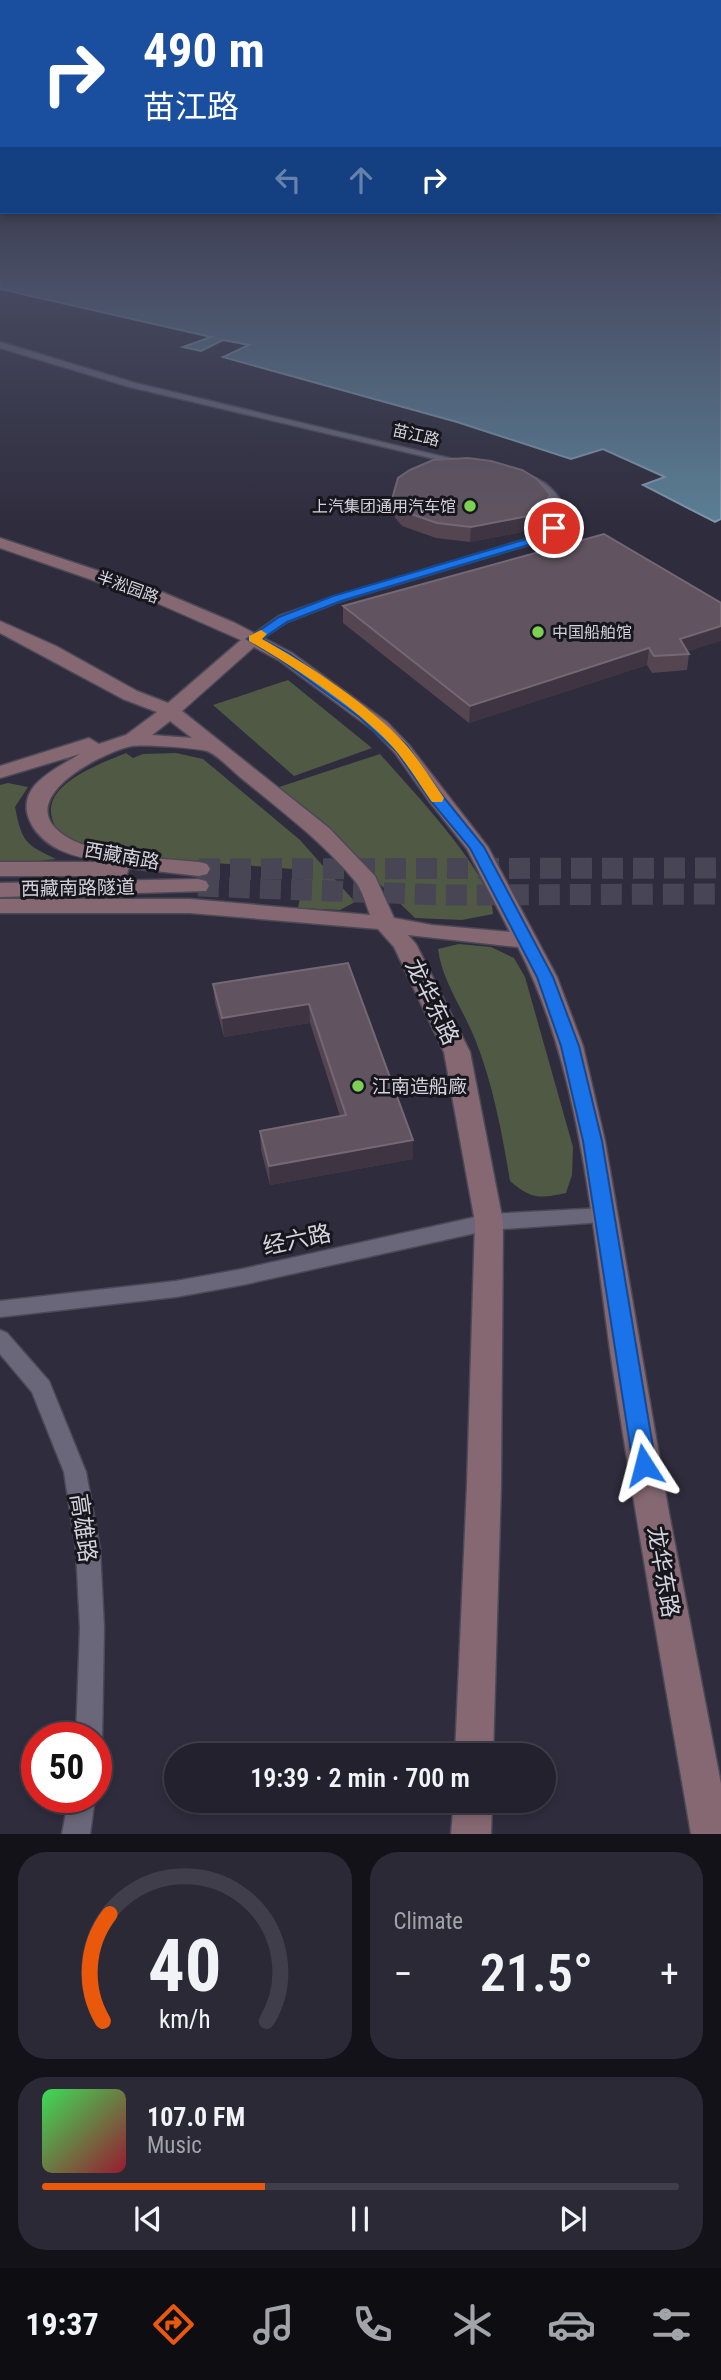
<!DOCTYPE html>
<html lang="en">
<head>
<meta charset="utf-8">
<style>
  body { margin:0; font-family:"Roboto Condensed","Noto Sans SC",sans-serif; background:#2b2936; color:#f1f3f6; height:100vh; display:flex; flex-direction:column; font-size:26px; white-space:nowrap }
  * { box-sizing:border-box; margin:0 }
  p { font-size:23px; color:#a3a3aa }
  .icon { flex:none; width:38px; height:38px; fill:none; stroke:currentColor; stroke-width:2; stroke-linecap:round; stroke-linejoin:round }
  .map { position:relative; height:1834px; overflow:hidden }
  .drawer { display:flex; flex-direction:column; gap:18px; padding:18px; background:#131219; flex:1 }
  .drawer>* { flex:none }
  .guide { position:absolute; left:0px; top:0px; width:721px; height:214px; box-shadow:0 4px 10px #0003,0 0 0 2px #403e4a; background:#1a4fa0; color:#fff; overflow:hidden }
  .speed { position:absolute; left:21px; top:1722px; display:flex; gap:14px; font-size:35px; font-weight:700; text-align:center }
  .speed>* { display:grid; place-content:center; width:91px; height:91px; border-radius:50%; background:#23212e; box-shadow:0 4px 10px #0003,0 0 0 2px #403e4a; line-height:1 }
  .speed .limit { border:10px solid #d22; background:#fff; color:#111 }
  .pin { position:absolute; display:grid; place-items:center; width:60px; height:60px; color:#fff; margin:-30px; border:4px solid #fff; border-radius:50%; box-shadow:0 2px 7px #0007 }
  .me { position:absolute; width:77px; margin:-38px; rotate:351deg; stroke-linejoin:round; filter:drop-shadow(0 0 5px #0008) }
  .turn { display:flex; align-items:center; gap:24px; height:147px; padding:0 28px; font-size:32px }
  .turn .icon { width:91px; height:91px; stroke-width:2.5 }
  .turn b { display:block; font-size:49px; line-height:60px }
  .lanes { display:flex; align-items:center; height:66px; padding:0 28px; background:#0003; justify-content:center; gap:35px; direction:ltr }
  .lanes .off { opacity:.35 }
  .big { font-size:52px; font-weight:600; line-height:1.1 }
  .drawer .widget { flex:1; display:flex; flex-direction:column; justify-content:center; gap:10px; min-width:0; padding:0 24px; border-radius:28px; background:#2b2936 }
  .drawer .dial { align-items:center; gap:0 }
  .dial svg { height:182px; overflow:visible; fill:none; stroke:#403e4a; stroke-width:7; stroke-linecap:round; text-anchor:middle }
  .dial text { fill:#f1f3f6; stroke:none }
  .song { display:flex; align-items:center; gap:21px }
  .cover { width:84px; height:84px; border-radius:10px; background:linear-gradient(135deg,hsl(130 70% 55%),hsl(350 70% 35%)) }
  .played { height:7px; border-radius:4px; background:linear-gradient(90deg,#ea580c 35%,#403e4a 35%) }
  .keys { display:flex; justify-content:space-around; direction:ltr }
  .heat { display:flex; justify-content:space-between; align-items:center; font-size:38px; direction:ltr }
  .drawer .tiles { flex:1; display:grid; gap:18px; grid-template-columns:1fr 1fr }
  .widget:last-child { grid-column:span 2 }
  .trip { position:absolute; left:164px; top:1743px; width:392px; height:70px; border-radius:35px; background:#23212e; box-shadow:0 4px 10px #0003,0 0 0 2px #403e4a; font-weight:600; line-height:70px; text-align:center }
  .dock { display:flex; height:112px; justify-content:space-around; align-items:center; background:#0e0d12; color:#a3a3aa }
  .dock .icon { width:49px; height:49px }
  .dock .selected { color:#ea580c }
  .dock b { font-size:32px; color:#f1f3f6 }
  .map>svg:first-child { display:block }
  .green { fill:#4f5943 }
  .water { fill:#5b7f95; stroke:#7f98ab; stroke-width:2 }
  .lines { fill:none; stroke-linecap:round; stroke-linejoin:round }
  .secondary-tunnel { stroke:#484555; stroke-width:21; stroke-dasharray:21 10; stroke-linecap:butt }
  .street-casing { stroke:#4c4957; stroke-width:3 }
  .secondary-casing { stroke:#4c4957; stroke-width:3 }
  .street { fill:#696779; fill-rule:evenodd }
  .secondary { fill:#856871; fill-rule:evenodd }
  .wall { fill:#544551 }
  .shaded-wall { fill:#3f3442 }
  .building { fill:#615460; stroke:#736874; stroke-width:2 }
  .route { fill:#1a73e8; stroke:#114b97; stroke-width:2 }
  .slow { fill:#f59e0b }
  .poi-dot { fill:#7cd155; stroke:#17161d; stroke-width:2.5 }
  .labels { text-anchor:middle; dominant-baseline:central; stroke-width:6; stroke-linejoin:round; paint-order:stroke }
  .far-street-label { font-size:16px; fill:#d4d3de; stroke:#17161d }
  .far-poi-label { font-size:16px; fill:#d4d3de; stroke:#17161d; text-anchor:end }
  .street-label { font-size:19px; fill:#d4d3de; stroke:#17161d }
  .poi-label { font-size:19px; fill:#d4d3de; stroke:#17161d; text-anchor:start }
  .near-street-label { font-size:23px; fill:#d4d3de; stroke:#17161d }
</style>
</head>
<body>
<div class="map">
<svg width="721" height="1834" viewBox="0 0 721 1834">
  <rect width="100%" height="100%" fill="#2f2c3d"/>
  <!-- green -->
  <path class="green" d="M 288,680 L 372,748 L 294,776 L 213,705 Z
    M 126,753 L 133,758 L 143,754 L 176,753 L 203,759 L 300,840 L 355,902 L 340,910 L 298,908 L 305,870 C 259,866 212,863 166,859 C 141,857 110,857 86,849 C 69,843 53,831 51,813 C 48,781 103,763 126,753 Z
    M 380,754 C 407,785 494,875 493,914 L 462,920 L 415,918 L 279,787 Z
    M 8,783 L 28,787 L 15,807 C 22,841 24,844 56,859 L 0,865 L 0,785 Z
    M 459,944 L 491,947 L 514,958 L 525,977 L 573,1147 L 572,1175 L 566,1193 C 539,1199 531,1199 510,1181 C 502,1133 493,1084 475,1039 C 463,1009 442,981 438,949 Z"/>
  <!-- water -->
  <path class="water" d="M 0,270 L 702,270 L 721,274 L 721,519 L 715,522 L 643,485 L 665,477 L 603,449 L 571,459 L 457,422 L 223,357 L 249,345 L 223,340 L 201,351 L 183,347 L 211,337 L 0,289 Z"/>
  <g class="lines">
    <!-- secondary-tunnel -->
    <path class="secondary-tunnel" d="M 199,869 L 721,868
      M 198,886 L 445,895 L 721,894"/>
    <!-- street casing -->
    <g class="street-casing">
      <path id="street" d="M 0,342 L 135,383 L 474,464 L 469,467 L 130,387 L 0,348 Z
        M 520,476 C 544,474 563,497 567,518 L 558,530 L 538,542 L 341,601 L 287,622 L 257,642 L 249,642 L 247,639 L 279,616 L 333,597 L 530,538 L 550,526 L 557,518 L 552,503 L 546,495 L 520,480 Z
        M 603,1208 L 610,1210 L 613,1215 L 610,1220 L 603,1222 L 489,1230 L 242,1285 L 176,1297 L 0,1317 L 0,1301 L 176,1281 L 242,1269 L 489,1214 Z
        M 0,1330 L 7,1333 L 49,1381 L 86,1472 L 100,1549 L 104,1628 L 102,1738 L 96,1748 L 96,1738 L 76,1738 L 80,1628 L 76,1549 L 64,1472 L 32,1392 L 0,1354 Z
        M 69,1797 L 95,1797 L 90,1834 L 62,1834 Z"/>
    </g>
    <!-- secondary casing -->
    <g class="secondary-casing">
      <path id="secondary" d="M 0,538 L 162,592 L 235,623 L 292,653 L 387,722 L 409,745 L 488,847 L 557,977 L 583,1046 L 605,1141 L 669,1513 L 721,1784 L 721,1834 L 691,1834 C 664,1677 636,1521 612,1364 C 592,1227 582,1072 518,947 L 408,935 L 416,944 L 470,1052 L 503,1222 L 501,1485 L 493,1755 L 455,1755 L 467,1485 L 475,1222 L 444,1052 L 394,947 L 378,929 L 190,913 L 0,913 L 0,899 L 190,899 L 370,915 C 366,904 362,890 355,881 C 322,841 280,810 240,777 C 231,770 218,755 207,751 C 196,748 142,744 132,746 C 106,751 28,790 52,824 C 76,857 161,858 199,862 L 207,864 L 210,869 L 207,874 L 199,876 L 129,868 L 127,874 L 119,876 L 0,876 L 0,862 L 102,862 C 89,859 72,856 60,850 C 36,839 14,810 35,785 C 47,772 65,763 80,754 L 0,778 L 0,766 L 89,738 L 99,744 L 126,735 L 157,712 L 123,699 L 0,633 L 0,621 L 56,646 L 137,691 L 168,703 L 241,640 L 150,600 L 0,548 ZM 254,647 L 280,661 L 373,730 L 395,753 L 429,801 L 467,849 L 510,932 L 432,925 L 394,918 L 375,876 L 329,828 L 182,711 ZM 170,721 L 192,738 L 152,735 Z
        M 198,879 L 206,881 L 209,886 L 206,891 L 0,897 L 0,883 Z
        M 454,1801 L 492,1801 L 491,1834 L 451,1834 Z"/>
    </g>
    <!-- street -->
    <use href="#street" class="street"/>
    <!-- secondary -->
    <use href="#secondary" class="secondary"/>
  </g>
  <!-- wall -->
  <path class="wall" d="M 392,499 L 548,509 L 545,520 L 527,531 L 470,542 L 436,538 L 402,526 L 392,514 Z
    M 343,606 L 688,652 L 689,654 L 687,670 L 652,673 L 647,665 L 469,723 L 343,623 Z
    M 348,963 L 413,1159 L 270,1185 L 261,1150 L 260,1131 L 340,1116 L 310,1023 L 224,1037 L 215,1003 L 213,984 Z"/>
  <!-- shaded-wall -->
  <path class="shaded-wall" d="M 550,494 L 548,509 L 545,520 L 527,531 L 470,542 L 471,527 Z
    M 721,626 L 721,641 L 680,654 L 680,639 Z
    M 649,648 L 647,665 L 469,723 L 470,706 Z
    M 309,1004 L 310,1023 L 224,1037 L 222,1018 Z
    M 413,1140 L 413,1159 L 270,1185 L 269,1166 Z"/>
  <!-- building -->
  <path class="building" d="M 468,458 L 491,461 L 522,470 L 537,479 L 550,494 L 546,505 L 528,516 L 471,527 L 437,523 L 402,511 L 392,499 L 398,478 L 410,470 L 433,460 Z
    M 604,534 L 721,603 L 721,626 L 680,639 L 689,654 L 654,656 L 649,648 L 470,706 L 343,606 Z
    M 348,963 L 413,1140 L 269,1166 L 260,1131 L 346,1115 L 309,1004 L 222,1018 L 213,984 Z"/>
  <!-- sky -->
  <linearGradient id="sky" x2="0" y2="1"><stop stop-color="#1a1822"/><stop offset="0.51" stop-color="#474b62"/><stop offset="1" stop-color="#474b62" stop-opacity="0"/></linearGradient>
  <rect width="721" height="526" fill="url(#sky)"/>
  <!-- route -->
  <path class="route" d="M 554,525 L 558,526 L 558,530 L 538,542 L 341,601 L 287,622 L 262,639 L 290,654 L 369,711 L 407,746 L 441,794 L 484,847 L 553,977 L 579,1046 L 602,1141 L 656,1465 L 652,1472 L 644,1475 L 636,1472 L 633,1465 L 583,1141 L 561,1046 L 537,977 L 470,848 L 430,800 L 397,752 L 359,717 L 281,660 L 247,639 L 279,617 L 333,596 L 530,538 Z"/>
  <!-- slow -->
  <path class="slow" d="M 261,630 L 267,634 L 262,639 C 306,663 374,708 406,745 C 420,761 432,781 444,798 L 442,802 L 432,802 C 420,785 410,768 397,752 C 366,714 293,666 249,641 L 249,636 Z"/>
  <!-- markers -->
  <g class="poi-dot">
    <circle cx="470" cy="506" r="7"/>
    <circle cx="538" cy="632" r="7"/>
    <circle cx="358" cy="1086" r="7"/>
  </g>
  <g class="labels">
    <!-- far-street labels -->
    <g class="far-street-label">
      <text transform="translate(416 435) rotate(13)">苗江路</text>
      <text transform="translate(128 587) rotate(20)">半淞园路</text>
    </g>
    <!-- far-poi labels -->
    <g class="far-poi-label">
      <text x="456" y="506">上汽集团通用汽车馆</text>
      <text x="552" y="632" text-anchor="start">中国船舶馆</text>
    </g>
    <!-- street labels -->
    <g class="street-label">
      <text transform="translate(122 856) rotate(10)">西藏南路</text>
      <text transform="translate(78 888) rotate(-1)">西藏南路隧道</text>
    </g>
    <!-- poi labels -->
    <g class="poi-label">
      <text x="372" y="1086">江南造船廠</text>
    </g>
    <!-- near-street labels -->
    <g class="near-street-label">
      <text transform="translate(432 1002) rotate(64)">龙华东路</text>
      <text transform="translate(297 1240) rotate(-12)">经六路</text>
      <text transform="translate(83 1528) rotate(82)">高雄路</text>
      <text transform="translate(663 1572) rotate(80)">龙华东路</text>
    </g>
  </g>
</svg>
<div class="speed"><div class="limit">50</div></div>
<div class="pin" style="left:554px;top:528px;background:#d93025"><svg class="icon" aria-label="arrive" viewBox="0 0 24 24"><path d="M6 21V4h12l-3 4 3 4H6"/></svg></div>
<svg class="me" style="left:644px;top:1465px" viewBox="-20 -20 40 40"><path d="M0-17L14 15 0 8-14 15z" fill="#1a73e8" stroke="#fff" stroke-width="4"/></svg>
<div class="trip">19:39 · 2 min · 700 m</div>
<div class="guide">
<div class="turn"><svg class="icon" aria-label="right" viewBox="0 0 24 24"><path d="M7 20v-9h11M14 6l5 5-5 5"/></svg><div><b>490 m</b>苗江路</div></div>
<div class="lanes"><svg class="icon off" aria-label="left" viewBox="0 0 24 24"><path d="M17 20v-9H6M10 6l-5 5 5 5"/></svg><svg class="icon off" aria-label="ahead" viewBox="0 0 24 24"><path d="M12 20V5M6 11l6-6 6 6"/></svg><svg class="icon" aria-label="right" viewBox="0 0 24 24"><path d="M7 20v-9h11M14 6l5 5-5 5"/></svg></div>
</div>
</div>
<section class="drawer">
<div class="tiles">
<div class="widget dial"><svg viewBox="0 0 100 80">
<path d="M14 69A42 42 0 1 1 86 69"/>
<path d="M14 69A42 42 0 0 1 17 22" stroke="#ea580c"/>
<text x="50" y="56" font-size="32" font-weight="700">40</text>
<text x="50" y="72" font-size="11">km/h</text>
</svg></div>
<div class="widget"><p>Climate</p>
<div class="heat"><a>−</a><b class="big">21.5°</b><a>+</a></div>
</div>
<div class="widget">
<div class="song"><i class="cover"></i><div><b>107.0 FM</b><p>Music</p></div></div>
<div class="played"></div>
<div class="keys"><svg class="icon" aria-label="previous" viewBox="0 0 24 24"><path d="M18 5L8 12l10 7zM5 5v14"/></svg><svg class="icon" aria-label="pause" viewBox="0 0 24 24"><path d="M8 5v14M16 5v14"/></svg><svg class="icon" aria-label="next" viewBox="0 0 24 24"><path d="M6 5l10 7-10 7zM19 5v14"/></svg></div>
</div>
</div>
</section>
<nav class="dock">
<b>19:37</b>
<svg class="icon selected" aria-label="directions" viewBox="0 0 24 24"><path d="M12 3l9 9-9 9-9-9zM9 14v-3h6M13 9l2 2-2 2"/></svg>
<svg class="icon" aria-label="music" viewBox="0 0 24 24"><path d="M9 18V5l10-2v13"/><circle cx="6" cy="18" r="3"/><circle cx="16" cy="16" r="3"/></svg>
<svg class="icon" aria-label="phone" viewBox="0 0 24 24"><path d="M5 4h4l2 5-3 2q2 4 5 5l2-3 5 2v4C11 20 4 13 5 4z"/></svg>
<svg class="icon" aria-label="climate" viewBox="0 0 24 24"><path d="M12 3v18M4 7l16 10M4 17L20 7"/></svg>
<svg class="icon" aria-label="car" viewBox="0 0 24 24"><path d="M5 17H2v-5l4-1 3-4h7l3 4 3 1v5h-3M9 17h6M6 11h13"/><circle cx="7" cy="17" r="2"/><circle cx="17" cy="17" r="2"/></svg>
<svg class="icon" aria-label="filters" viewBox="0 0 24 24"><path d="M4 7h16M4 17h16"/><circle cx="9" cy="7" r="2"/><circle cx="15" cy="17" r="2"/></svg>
</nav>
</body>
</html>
